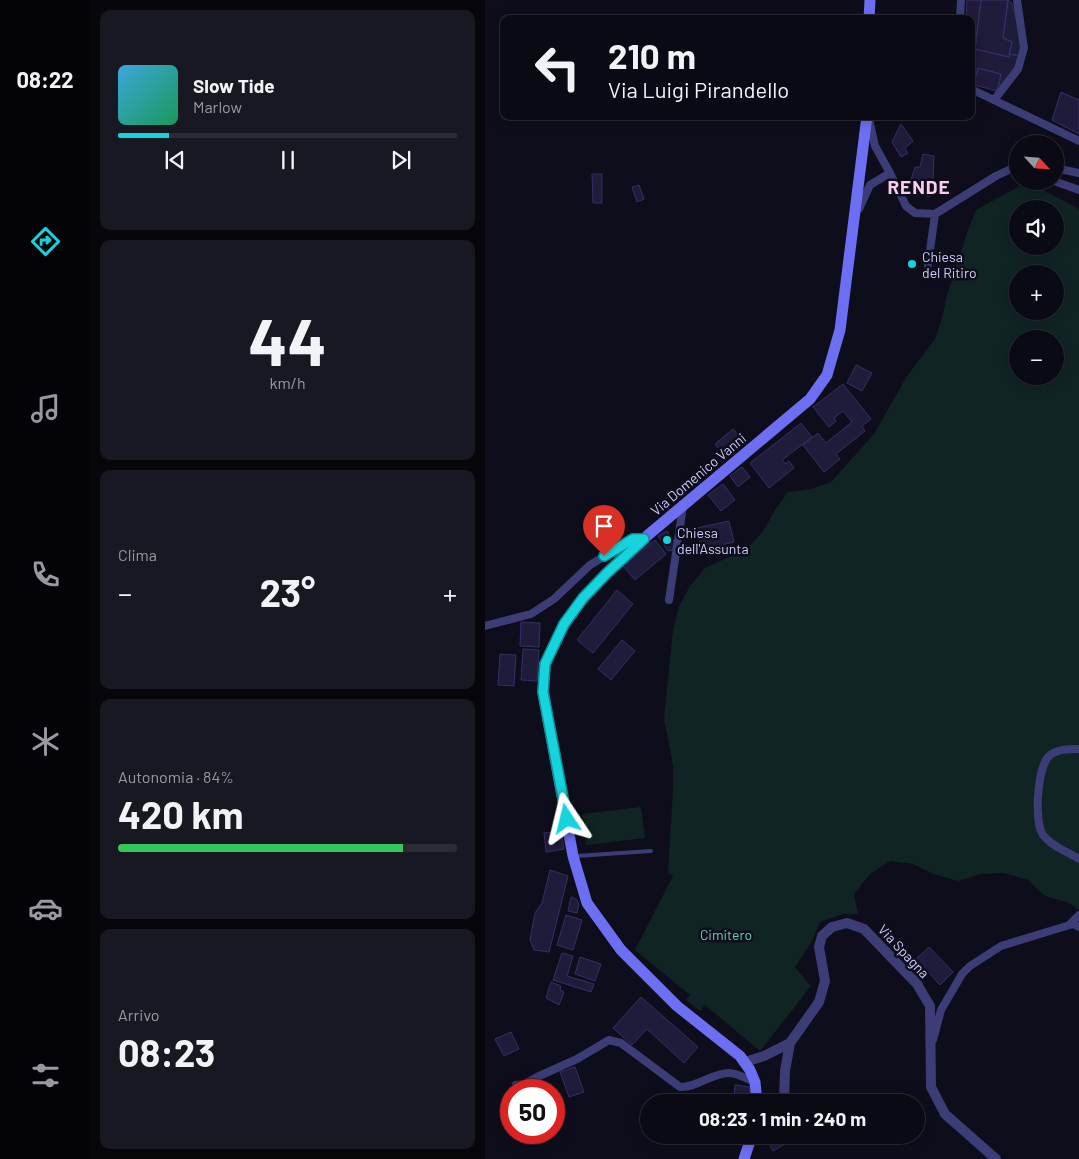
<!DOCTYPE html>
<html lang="it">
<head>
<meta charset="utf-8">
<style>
  body { margin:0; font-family:Barlow,sans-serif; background:#181822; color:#f1f3f6; height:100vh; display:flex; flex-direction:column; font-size:19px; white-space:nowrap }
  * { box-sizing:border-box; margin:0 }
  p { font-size:16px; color:#999aa0 }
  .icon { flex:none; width:28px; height:28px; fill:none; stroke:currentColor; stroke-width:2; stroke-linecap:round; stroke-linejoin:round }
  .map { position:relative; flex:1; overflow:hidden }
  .side { display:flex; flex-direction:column; gap:10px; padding:10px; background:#06060b; width:395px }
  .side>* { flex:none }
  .banner { position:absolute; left:15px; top:15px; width:475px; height:105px; border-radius:10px; box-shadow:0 2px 12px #0003,0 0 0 1px #2a2b34; background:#0a0a14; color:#f1f3f6; overflow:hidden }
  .needle { width:32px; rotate:116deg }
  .fabs { position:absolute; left:524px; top:135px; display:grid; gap:10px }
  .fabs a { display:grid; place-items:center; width:55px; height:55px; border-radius:50%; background:#0a0a14; box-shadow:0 2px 12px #0003,0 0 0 1px #2a2b34; font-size:25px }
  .speed { position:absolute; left:15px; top:1079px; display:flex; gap:10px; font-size:25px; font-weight:700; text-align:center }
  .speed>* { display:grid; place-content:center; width:65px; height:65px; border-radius:50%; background:#0a0a14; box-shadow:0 2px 12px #0003,0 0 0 1px #2a2b34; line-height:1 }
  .speed .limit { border:8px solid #d22; background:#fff; color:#111 }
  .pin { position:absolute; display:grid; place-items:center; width:42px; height:42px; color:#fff; margin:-51px -21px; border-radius:50% 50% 50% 0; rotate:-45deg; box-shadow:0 0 5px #0007 }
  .pin .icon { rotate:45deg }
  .me { position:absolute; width:55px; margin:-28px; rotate:350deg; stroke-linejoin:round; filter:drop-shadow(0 0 4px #0008) }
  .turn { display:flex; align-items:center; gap:18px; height:105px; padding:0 25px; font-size:22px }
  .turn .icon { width:65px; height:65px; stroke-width:2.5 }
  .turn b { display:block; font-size:35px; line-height:42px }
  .big { font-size:38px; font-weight:700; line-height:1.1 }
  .side .tile { flex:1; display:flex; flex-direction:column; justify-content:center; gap:8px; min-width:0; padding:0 18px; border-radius:10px; background:#181822 }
  .side .dial { align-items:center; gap:0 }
  .dial b { font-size:65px; line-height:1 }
  .song { display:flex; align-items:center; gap:15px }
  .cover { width:60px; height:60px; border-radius:8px; background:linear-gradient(135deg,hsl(200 70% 55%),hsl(150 70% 35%)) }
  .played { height:5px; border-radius:2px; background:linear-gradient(90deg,#15d4dd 15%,#2a2b34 15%) }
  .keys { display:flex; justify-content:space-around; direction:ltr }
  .heat { display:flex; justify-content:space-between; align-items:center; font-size:28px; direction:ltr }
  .charge { height:8px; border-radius:4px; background:linear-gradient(90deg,#34c759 84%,#2a2b34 0) }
  .trip { position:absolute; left:155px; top:1094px; width:285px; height:50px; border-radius:25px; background:#0a0a14; box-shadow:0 2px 12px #0003,0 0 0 1px #2a2b34; font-weight:700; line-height:50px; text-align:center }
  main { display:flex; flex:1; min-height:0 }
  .dock { display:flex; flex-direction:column; width:90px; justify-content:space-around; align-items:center; background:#040408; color:#999aa0 }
  .dock .icon { width:35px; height:35px }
  .dock .on { color:#15d4dd }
  .dock b { font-size:22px; color:#f1f3f6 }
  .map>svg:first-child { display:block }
  .green { fill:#102423; fill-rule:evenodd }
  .building { fill:#1f1b3a; stroke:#362f64 }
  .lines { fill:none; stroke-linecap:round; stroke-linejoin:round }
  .service { stroke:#3c3d76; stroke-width:4 }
  .minor { stroke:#3c3d76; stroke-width:8 }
  .tertiary { stroke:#3c3d76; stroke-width:10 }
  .secondary { stroke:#6c6ff1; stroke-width:11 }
  .route-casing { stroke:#0e8a90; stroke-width:12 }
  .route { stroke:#15d4dd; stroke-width:9 }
  .poi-dot { fill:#15d4dd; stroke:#0e0d1b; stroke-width:2 }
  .labels { text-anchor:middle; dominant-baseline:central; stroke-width:5; stroke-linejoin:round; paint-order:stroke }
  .poi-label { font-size:14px; fill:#ceccfa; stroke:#0e0d1b; text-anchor:start }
  .street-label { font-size:14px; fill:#ceccfa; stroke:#0e0d1b }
  .park-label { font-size:14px; fill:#60d2af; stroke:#0e0d1b }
  .district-label { font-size:19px; font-weight:bold; letter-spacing:1px; fill:#facdec; stroke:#0e0d1b }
</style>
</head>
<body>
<main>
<nav class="dock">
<b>08:22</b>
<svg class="icon on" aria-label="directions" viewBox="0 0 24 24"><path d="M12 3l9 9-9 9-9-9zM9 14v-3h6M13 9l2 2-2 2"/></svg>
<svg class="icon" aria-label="music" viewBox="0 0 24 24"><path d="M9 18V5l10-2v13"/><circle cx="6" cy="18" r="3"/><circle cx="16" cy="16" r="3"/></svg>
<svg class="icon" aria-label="phone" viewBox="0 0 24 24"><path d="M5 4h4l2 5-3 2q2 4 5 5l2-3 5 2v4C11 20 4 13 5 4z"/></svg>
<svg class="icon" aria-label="climate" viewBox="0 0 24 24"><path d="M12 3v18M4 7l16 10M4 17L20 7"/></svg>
<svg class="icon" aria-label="car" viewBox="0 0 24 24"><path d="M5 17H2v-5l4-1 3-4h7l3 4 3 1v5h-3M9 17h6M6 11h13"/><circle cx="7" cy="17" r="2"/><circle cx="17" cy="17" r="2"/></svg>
<svg class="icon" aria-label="filters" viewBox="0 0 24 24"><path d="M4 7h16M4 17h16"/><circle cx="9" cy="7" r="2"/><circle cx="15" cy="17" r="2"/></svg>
</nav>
<section class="side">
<div class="tile">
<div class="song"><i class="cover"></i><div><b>Slow Tide</b><p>Marlow</p></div></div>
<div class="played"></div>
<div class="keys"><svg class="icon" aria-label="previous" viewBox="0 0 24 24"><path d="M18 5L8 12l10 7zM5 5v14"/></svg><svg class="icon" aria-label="pause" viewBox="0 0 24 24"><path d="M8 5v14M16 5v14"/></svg><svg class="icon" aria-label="next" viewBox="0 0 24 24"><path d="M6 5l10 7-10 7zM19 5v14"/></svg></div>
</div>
<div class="tile dial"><b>44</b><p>km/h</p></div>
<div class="tile"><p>Clima</p>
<div class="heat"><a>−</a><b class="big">23°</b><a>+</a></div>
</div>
<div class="tile"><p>Autonomia · 84%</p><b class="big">420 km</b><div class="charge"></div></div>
<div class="tile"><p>Arrivo</p><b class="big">08:23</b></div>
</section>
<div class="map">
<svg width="594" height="1159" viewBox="0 0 594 1159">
  <rect width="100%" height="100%" fill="#0e0d1b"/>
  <!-- green -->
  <path class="green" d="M 533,187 L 556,189 L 594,209 L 594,910 L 584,903 L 560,896 L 543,880 L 519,873 L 496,874 L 473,881 L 449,874 L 428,864 L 405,861 L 385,874 L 369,894 L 373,914 L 358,914 L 335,922 L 327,941 L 310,967 L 326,986 L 275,1051 L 220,1005 L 215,1011 L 201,1000 L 205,995 L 150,950 L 188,876 L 183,873 L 188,790 L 188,765 L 179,718 L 188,630 L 194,606 L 205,586 L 220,568 L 263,548 L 278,531 L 290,510 L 303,492 L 326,489 L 346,482 L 389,434 L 422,376 L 450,339 L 457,318 L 462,295 L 483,230 L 491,210 ZM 532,209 L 570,209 L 570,246 L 532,246 ZM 532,274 L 570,274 L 570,311 L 532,311 ZM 532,339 L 570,339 L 570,376 L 532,376 Z
    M 156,807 L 160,838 L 101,845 L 97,814 Z"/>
  <!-- building -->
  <path class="building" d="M 482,0 L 496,0 L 490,49 L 524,57 L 524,54 L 535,56 L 532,68 L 518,85 L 514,85 L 516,74 L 493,68 L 492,74 L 486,72 L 486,19 L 481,19 Z
    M 496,0 L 523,0 L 518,38 L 527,42 L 524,57 L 490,49 Z
    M 523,0 L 527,3 L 534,31 L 536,43 L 535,56 L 524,54 L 527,42 L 518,38 Z
    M 493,68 L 516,74 L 512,91 L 489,85 Z
    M 576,92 L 594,100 L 594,134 L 567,120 Z
    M 416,124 L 428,141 L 420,148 L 423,153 L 416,157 L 407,142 Z
    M 438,154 L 449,156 L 448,180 L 444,197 L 431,192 L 425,183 L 430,167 L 435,167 Z
    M 107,174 L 117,174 L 117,203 L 108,203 Z
    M 154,185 L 159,199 L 152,202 L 147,187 Z
    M 371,365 L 387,373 L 377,391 L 362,383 Z
    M 358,384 L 386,419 L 377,426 L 380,431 L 351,454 L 355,459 L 339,472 L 318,445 L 333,433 L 341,443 L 367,422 L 358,411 L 349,418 L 351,421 L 344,427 L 328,407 Z
    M 316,423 L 327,437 L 297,460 L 300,464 L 304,461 L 309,468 L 284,488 L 265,463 Z
    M 248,429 L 260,443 L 241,458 L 230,444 Z
    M 257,467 L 265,477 L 253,487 L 245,476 Z
    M 238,484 L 250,500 L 236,511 L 223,495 Z
    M 244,521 L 249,542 L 217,550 L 212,528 Z
    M 182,531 L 190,543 L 189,549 L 185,551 L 182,550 L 173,536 Z
    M 170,540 L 181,554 L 150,580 L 138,566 Z
    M 132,590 L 148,604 L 108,653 L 92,640 Z
    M 36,622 L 55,623 L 54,647 L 35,646 Z
    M 137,640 L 150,651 L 126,680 L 113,669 Z
    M 38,649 L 54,650 L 52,681 L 36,680 Z
    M 15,654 L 31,655 L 29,686 L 13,685 Z
    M 76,831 L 79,849 L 61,852 L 59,833 Z
    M 65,870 L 83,876 L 64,952 L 49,950 L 45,940 L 50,913 L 57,903 Z
    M 86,897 L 91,899 L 94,904 L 92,913 L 83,911 Z
    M 81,915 L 97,920 L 88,950 L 72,945 Z
    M 444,947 L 468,972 L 455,985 L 431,959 Z
    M 77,953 L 88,956 L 82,976 L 109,984 L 106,992 L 68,980 Z
    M 95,957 L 116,964 L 110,981 L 90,974 Z
    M 66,982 L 76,986 L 75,990 L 79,992 L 74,1005 L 61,998 Z
    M 156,997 L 213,1047 L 199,1063 L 162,1029 L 147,1045 L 128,1028 Z
    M 26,1032 L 34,1049 L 19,1056 L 10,1039 Z
    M 90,1067 L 99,1092 L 84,1097 L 75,1072 Z
    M 250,1085 L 265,1087 L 264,1102 L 253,1102 L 253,1098 L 249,1096 Z
    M 285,1135 L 301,1135 L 305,1141 L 288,1151 L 280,1138 Z"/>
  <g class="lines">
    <!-- service -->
    <path class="service" d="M 91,856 L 166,851"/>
    <!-- minor -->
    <path class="minor" d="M 475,19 L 476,0
      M 486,89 L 594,141
      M 509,100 L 533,69 L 539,48 L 532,0
      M 384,119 L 390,146 L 405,173
      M 570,168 L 594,173
      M 569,181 L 594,190
      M 374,209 L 385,185 L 405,173 L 421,206 L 430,213 L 450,214 L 511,176 L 532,166
      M 443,265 L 450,214
      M 184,600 L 198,506
      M 0,626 L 46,614 L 69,599 L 105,565 L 148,539 L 159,539
      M 594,749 C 584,749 572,749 564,756 C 552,768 549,822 558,835 C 566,846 583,852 594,859
      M 585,924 L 594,915
      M 448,1040 L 456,1010 L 477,974 L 485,966 L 516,946 L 588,924 L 594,927
      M 31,1085 L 40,1084 L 52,1077 L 92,1059 L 124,1040 L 136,1043 L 195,1087 C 212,1088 226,1073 244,1073 C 252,1073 262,1079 270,1082"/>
    <!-- tertiary -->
    <path class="tertiary" d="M 260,1062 L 279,1056 L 305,1043
      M 299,1102 L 300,1071 L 305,1043 L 334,1002 L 340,981 L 334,947 L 337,936 L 347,927 L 362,923 L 379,929 L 432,984 L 445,1006 L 446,1087 L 460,1114 L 511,1159"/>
    <!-- secondary -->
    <path class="secondary" d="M 384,19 L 385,0
      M 272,1102 L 270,1082 L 265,1070 L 255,1056 L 192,1006 L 136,950 L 102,903 L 88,856 L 58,692 L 60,664 L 79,625 L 98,598 L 122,573 L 163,535 L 325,399 L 342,375 L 355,330 L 382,116
      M 259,1159 L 267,1135"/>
  </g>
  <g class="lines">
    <!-- route casing -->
    <g class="route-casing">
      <path id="route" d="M 82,819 L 58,692 L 60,664 L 79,624 L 98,598 L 122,573 L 159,539 L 148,539 L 119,556"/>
    </g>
    <!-- route -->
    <use href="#route" class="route"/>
  </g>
  <!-- markers -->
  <g class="poi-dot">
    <circle cx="427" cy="264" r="5"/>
    <circle cx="182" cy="540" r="5"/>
  </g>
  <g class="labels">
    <!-- poi labels -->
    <g class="poi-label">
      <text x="437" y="256">Chiesa<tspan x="437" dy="16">del Ritiro</tspan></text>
      <text x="192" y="532">Chiesa<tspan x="192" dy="16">dell'Assunta</tspan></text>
    </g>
    <!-- street labels -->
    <g class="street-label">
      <text transform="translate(213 474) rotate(-40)">Via Domenico Vanni</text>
      <text transform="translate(419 951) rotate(47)">Via Spagna</text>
    </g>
    <!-- park labels -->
    <g class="park-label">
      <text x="241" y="934">Cimitero</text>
    </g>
    <!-- district labels -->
    <g class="district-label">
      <text x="434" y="186">RENDE</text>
    </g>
  </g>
</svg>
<div class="fabs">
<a><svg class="needle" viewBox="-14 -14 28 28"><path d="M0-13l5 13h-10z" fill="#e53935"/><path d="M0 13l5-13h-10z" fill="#999aa0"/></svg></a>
<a><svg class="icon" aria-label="sound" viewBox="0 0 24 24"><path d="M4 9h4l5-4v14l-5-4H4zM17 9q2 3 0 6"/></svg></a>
<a>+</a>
<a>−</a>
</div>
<div class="speed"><div class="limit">50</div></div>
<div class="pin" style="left:119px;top:556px;background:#d93025"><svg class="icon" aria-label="arrive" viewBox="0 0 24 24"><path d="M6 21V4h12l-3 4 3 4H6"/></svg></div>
<svg class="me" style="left:82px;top:819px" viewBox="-20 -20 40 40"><path d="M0-17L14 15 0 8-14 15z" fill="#15d4dd" stroke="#fff" stroke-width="4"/></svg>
<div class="trip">08:23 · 1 min · 240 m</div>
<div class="banner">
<div class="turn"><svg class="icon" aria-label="left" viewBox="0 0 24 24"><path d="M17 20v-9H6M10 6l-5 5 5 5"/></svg><div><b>210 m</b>Via Luigi Pirandello</div></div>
</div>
</div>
</main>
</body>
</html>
